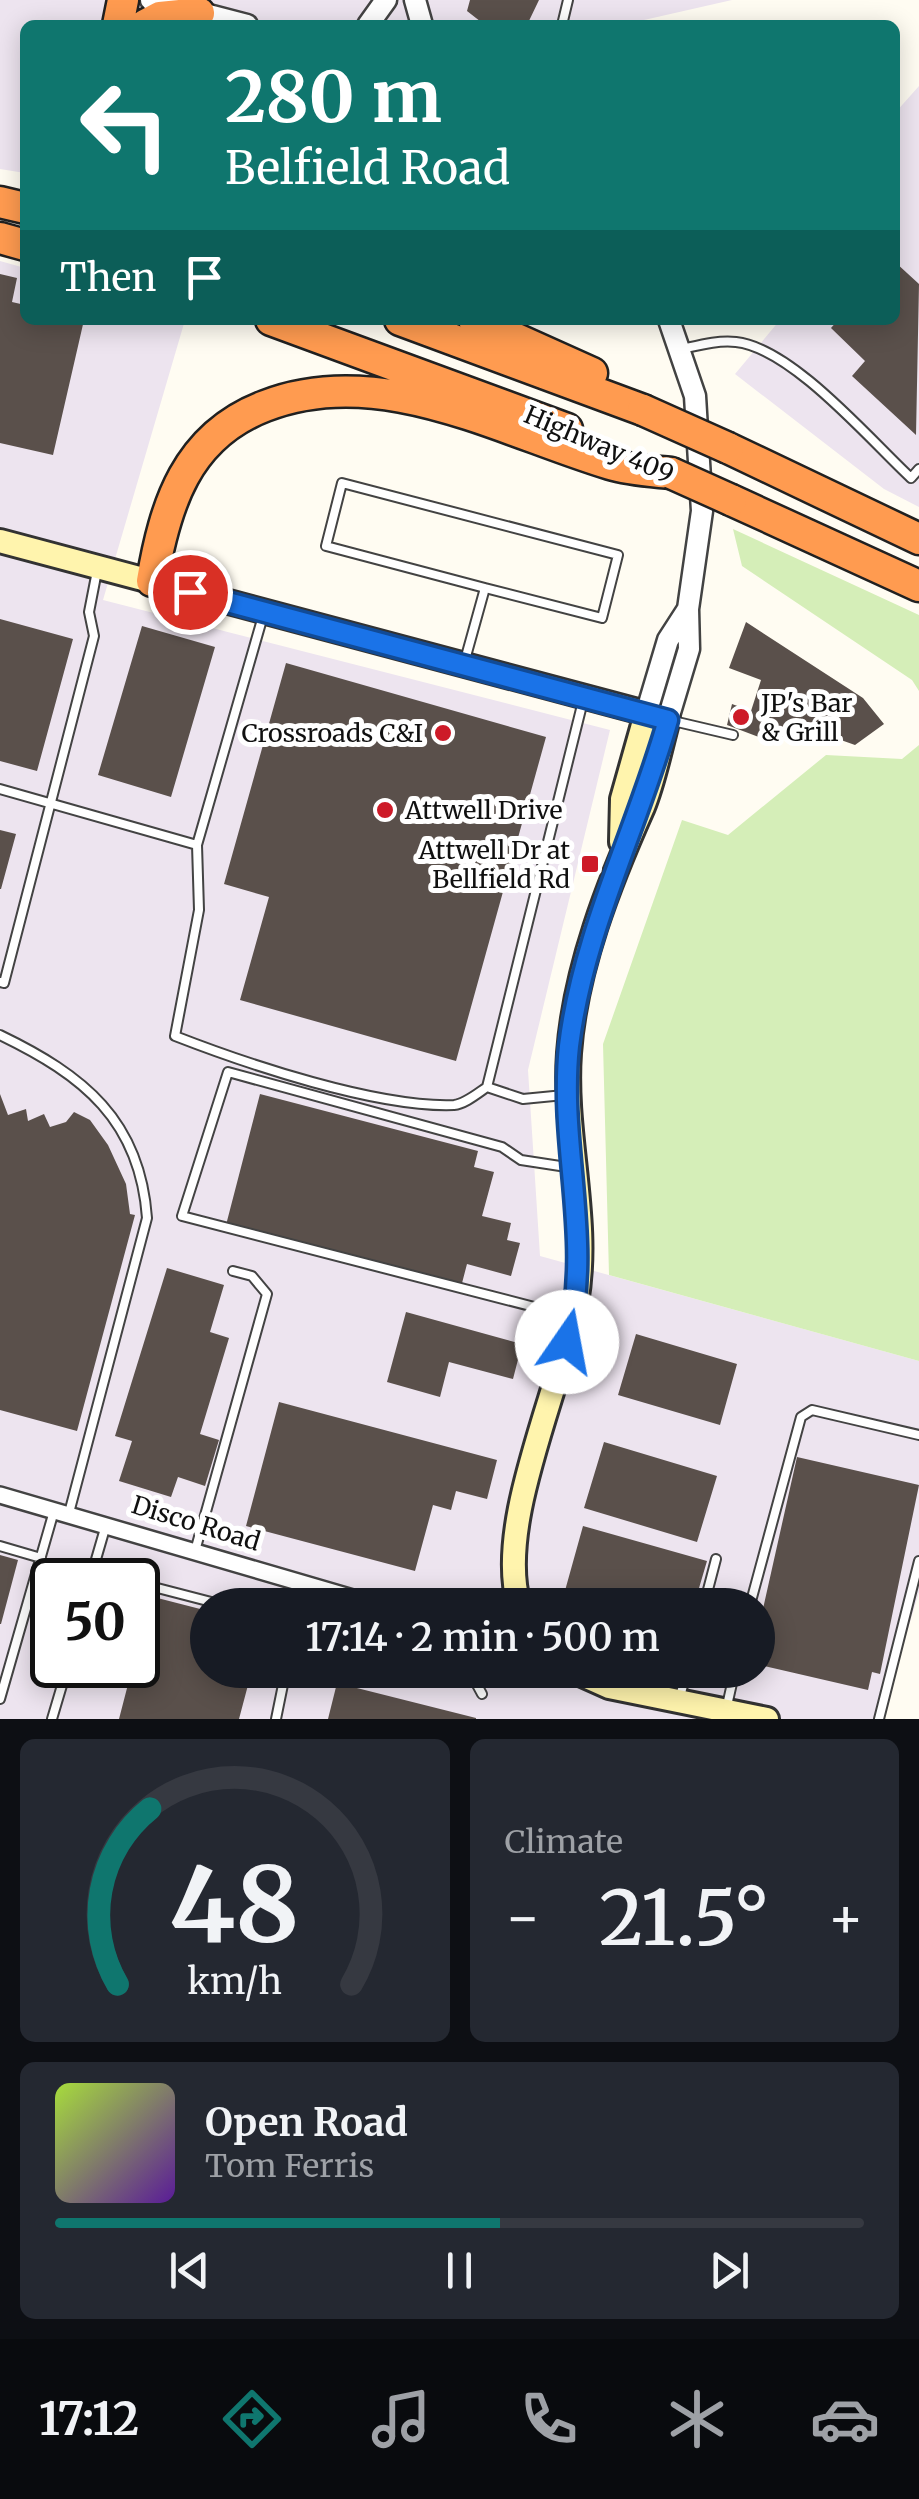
<!DOCTYPE html>
<html lang="en">
<head>
<meta charset="utf-8">
<style>
  body { margin:0; font-family:Merriweather,serif; background:#242831; color:#f1f3f6; height:100vh; display:flex; flex-direction:column; font-size:38px; white-space:nowrap }
  * { box-sizing:border-box; margin:0 }
  p { font-size:32px; color:#9ea1a6 }
  .icon { flex:none; width:55px; height:55px; fill:none; stroke:currentColor; stroke-width:2; stroke-linecap:round; stroke-linejoin:round }
  .map { position:relative; height:1719px; overflow:hidden }
  .drawer { display:flex; flex-direction:column; gap:20px; padding:20px; background:#0d0f14; flex:1 }
  .drawer>* { flex:none }
  .top-card { position:absolute; left:20px; top:20px; width:880px; height:305px; border-radius:15px; box-shadow:0 5px 25px #0003; background:#0f766e; color:#fff; overflow:hidden }
  .speed { position:absolute; left:30px; top:1558px; display:flex; gap:20px; font-size:50px; font-weight:700; text-align:center }
  .speed>* { display:grid; place-content:center; width:130px; height:130px; border-radius:50%; background:#171b24; box-shadow:0 5px 25px #0003; line-height:1 }
  .speed .limit { border:5px solid #111; border-radius:15px; background:#fff; color:#111 }
  .pin { position:absolute; display:grid; place-items:center; width:85px; height:85px; color:#fff; margin:-42px; border:5px solid #fff; border-radius:50%; box-shadow:0 2px 10px #0007 }
  .me { position:absolute; width:110px; margin:-55px; rotate:12deg; stroke-linejoin:round; filter:drop-shadow(0 0 8px #0008) }
  .turn { display:flex; align-items:center; gap:35px; height:210px; padding:0 40px; font-size:45px }
  .turn .icon { width:130px; height:130px; stroke-width:2.5 }
  .turn b { display:block; font-size:70px; line-height:85px }
  .then { display:flex; align-items:center; height:95px; padding:0 40px; background:#0003; gap:20px; font-size:38px }
  .big { font-size:75px; font-weight:600; line-height:1.1 }
  .drawer .tile { flex:1; display:flex; flex-direction:column; justify-content:center; gap:15px; min-width:0; padding:0 35px; border-radius:15px; background:#242831 }
  .drawer .dial { align-items:center; gap:0 }
  .dial svg { height:260px; overflow:visible; fill:none; stroke:#363941; stroke-width:7; stroke-linecap:round; text-anchor:middle }
  .dial text { fill:#f1f3f6; stroke:none }
  .song { display:flex; align-items:center; gap:30px }
  .cover { width:120px; height:120px; border-radius:15px; background:linear-gradient(135deg,hsl(80 70% 55%),hsl(270 70% 35%)) }
  .played { height:10px; border-radius:5px; background:linear-gradient(90deg,#0f766e 55%,#363941 55%) }
  .keys { display:flex; justify-content:space-around; direction:ltr }
  .heat { display:flex; justify-content:space-between; align-items:center; font-size:55px; direction:ltr }
  .drawer .tiles { flex:1; display:grid; gap:20px; grid-template-columns:1fr 1fr }
  .tile:last-child { grid-column:span 2 }
  .trip { position:absolute; left:190px; top:1588px; width:585px; height:100px; border-radius:50px; background:#171b24; box-shadow:0 5px 25px #0003; font-weight:600; line-height:100px; text-align:center }
  .menu { display:flex; height:160px; justify-content:space-around; align-items:center; background:#090b0e; color:#9ea1a6 }
  .menu .icon { width:70px; height:70px }
  .menu .on { color:#0f766e }
  .menu b { font-size:45px; color:#f1f3f6 }
  .map>svg:first-child { display:block }
  .industrial { fill:#ede4ef; fill-rule:evenodd }
  .green { fill:#d5eeb8 }
  .building { fill:#5a504b }
  .lines { fill:none; stroke-linecap:round; stroke-linejoin:round }
  .service-casing { stroke:#434343; stroke-width:12 }
  .minor-casing { stroke:#434343; stroke-width:20 }
  .tertiary-casing { stroke:#434343; stroke-width:25 }
  .secondary-casing { stroke:#323232; stroke-width:28 }
  .motorway-casing { stroke:#212121; stroke-width:35 }
  .service { stroke:#fff; stroke-width:8 }
  .minor { stroke:#fff; stroke-width:15 }
  .tertiary { stroke:#fff; stroke-width:20 }
  .secondary { stroke:#fff4ad; stroke-width:22 }
  .motorway { stroke:#ff9b50; stroke-width:30 }
  .motorway-bridge-casing { stroke:#212121; stroke-width:35; stroke-linecap:butt }
  .motorway-bridge { stroke:#ff9b50; stroke-width:30 }
  .route-casing { stroke:#114b97; stroke-width:25 }
  .route { stroke:#1a73e8; stroke-width:18 }
  .poi-dot { fill:#cd1a28; stroke:#fff; stroke-width:4 }
  .labels { text-anchor:middle; dominant-baseline:central; stroke-width:10; stroke-linejoin:round; paint-order:stroke }
  .street-label { font-size:25px; fill:#101010; stroke:#fff }
  .poi-label { font-size:25px; fill:#101010; stroke:#fff; text-anchor:start }
</style>
</head>
<body>
<div class="map">
<svg width="919" height="1719" viewBox="0 0 919 1719">
  <rect width="100%" height="100%" fill="#fffcf2"/>
  <!-- industrial -->
  <path class="industrial" d="M 0,0 L 732,0 L 622,25 L 25,25 L 25,173 L 0,169 Z
    M 919,86 L 919,507 L 884,489 L 735,374 L 780,320 L 895,320 L 895,113 Z
    M 0,261 L 25,268 L 25,320 L 185,320 L 103,600 L 610,730 L 528,1070 L 540,1256 L 919,1361 L 919,1592 L 881,1719 L 0,1719 ZM 52,1580 L 138,1580 L 138,1665 L 52,1665 ZM 208,1605 L 758,1605 L 758,1670 L 208,1670 Z"/>
  <!-- green -->
  <path class="green" d="M 733,529 L 919,615 L 919,691 L 912,680 L 742,566 Z
    M 919,745 L 919,1361 L 609,1275 L 603,1044 L 682,820 L 728,835 L 826,755 L 902,759 Z"/>
  <!-- building -->
  <path class="building" d="M 470,0 L 539,0 L 527,25 L 485,25 L 467,11 Z
    M 895,262 L 919,284 L 916,435 L 852,376 L 865,361 L 831,328 L 838,320 L 895,320 Z
    M 0,274 L 17,278 L 12,302 L 25,305 L 25,320 L 84,320 L 53,455 L 0,443 Z
    M 0,619 L 73,639 L 37,771 L 0,761 Z
    M 746,622 L 863,698 L 884,724 L 855,745 L 824,734 L 816,745 L 785,735 L 780,745 L 727,725 L 732,704 L 751,711 L 761,680 L 729,668 Z
    M 142,626 L 215,647 L 171,797 L 98,775 Z
    M 286,663 L 546,737 L 456,1061 L 240,1000 L 269,897 L 224,884 Z
    M 0,830 L 16,834 L 1,889 L 0,889 Z
    M 0,1094 L 8,1115 L 26,1109 L 28,1121 L 44,1114 L 50,1127 L 66,1122 L 74,1112 L 90,1120 L 108,1145 L 126,1184 L 130,1214 L 135,1215 L 77,1431 L 0,1410 Z
    M 260,1094 L 478,1151 L 474,1167 L 494,1172 L 482,1216 L 511,1223 L 507,1240 L 520,1243 L 511,1276 L 467,1264 L 461,1287 L 226,1225 Z
    M 167,1268 L 224,1285 L 210,1332 L 229,1338 L 200,1434 L 219,1440 L 205,1486 L 178,1477 L 171,1497 L 119,1481 L 132,1441 L 115,1436 Z
    M 406,1312 L 522,1344 L 513,1379 L 449,1362 L 440,1397 L 387,1382 Z
    M 636,1334 L 737,1364 L 720,1425 L 618,1395 Z
    M 279,1402 L 497,1460 L 487,1499 L 456,1491 L 451,1510 L 433,1505 L 415,1571 L 246,1526 Z
    M 604,1442 L 717,1476 L 697,1542 L 584,1508 Z
    M 797,1457 L 919,1485 L 880,1674 L 872,1672 L 868,1690 L 760,1665 L 764,1648 L 758,1646 L 758,1631 Z
    M 583,1526 L 707,1561 L 694,1605 L 561,1605 Z
    M 0,1555 L 18,1560 L 1,1624 L 0,1624 Z
    M 138,1593 L 208,1611 L 208,1670 L 252,1670 L 239,1719 L 119,1719 L 133,1665 L 138,1665 L 141,1633 L 138,1632 Z
    M 337,1683 L 476,1718 L 476,1719 L 328,1719 Z"/>
  <g class="lines">
    <!-- service casing -->
    <g class="service-casing">
      <path id="service" d="M 562,25 L 568,0
        M 682,349 C 700,345 718,340 736,342 C 792,348 870,440 911,478 L 919,469
        M 465,660 L 485,588 L 602,618 L 618,555 L 342,483 L 326,546 L 485,588
        M 669,720 L 733,735
        M 0,789 L 197,845 L 263,616
        M 197,845 L 199,910 L 175,1036 C 247,1064 377,1108 454,1105 C 465,1104 478,1093 487,1087
        M 0,982 L 4,983 L 94,636 L 89,612 L 97,571
        M 0,1035 C 83,1075 140,1120 147,1218 L 69,1513
        M 564,1095 L 523,1099 L 487,1087 L 583,701
        M 569,1316 L 182,1216 L 228,1072 L 502,1147 L 521,1160 L 573,1168
        M 0,1546 L 41,1558
        M 195,1551 L 267,1294 L 252,1276 L 233,1271
        M 92,1573 L 123,1580
        M 90,1580 L 106,1525
        M 138,1583 L 223,1605
        M 301,1605 L 306,1585
        M 704,1605 L 716,1559
        M 750,1605 L 801,1417 L 812,1410 L 919,1435
        M 469,1670 L 482,1694
        M 680,1697 L 687,1670
        M 0,1699 L 54,1511
        M 726,1710 L 735,1670
        M 52,1719 L 68,1665
        M 276,1719 L 286,1670
        M 879,1719 L 919,1561"/>
    </g>
    <!-- minor casing -->
    <g class="minor-casing">
      <path id="minor" d="M 0,1495 L 377,1605"/>
    </g>
    <!-- tertiary casing -->
    <g class="tertiary-casing">
      <path id="tertiary" d="M 151,0 L 247,25
        M 415,0 L 422,25
        M 368,25 L 386,0
        M 646,714 L 668,640 L 688,609
        M 668,719 L 689,649 L 688,609 L 702,511 L 695,396 L 669,320"/>
    </g>
    <!-- secondary casing -->
    <g class="secondary-casing">
      <path id="secondary" d="M 0,541 L 668,719 C 660,748 654,780 643,807 C 609,883 575,969 569,1053 C 563,1136 591,1220 576,1303 C 561,1389 495,1523 519,1605
        M 621,842 L 622,799 L 646,714
        M 571,1670 L 609,1687 L 767,1719"/>
    </g>
    <!-- motorway casing -->
    <g class="motorway-casing">
      <path id="motorway" d="M 118,25 L 123,0
        M 145,25 L 160,17 L 199,13
        M 0,202 L 25,208
        M 0,238 L 25,245
        M 271,320 L 567,429
        M 400,320 L 643,410
        M 474,320 L 592,373
        M 728,448 L 919,539
        M 731,500 L 919,586
        M 152,581 C 165,505 186,436 265,406 C 380,361 501,431 610,464 C 629,470 651,471 671,473"/>
    </g>
    <!-- service -->
    <use href="#service" class="service"/>
    <!-- minor -->
    <use href="#minor" class="minor"/>
    <!-- tertiary -->
    <use href="#tertiary" class="tertiary"/>
    <!-- secondary -->
    <use href="#secondary" class="secondary"/>
    <!-- motorway -->
    <use href="#motorway" class="motorway"/>
    <!-- motorway-bridge casing -->
    <g class="motorway-bridge-casing">
      <path id="motorway-bridge" d="M 643,410 L 728,448
        M 671,473 L 731,500"/>
    </g>
    <!-- motorway-bridge -->
    <use href="#motorway-bridge" class="motorway-bridge"/>
  </g>
  <g class="lines">
    <!-- route casing -->
    <g class="route-casing">
      <path id="route" d="M 190,592 L 668,720 C 637,829 583,932 569,1046 C 558,1146 594,1242 567,1342"/>
    </g>
    <!-- route -->
    <use href="#route" class="route"/>
  </g>
  <!-- markers -->
  <g class="poi-dot">
    <circle cx="741" cy="717" r="10"/>
    <circle cx="443" cy="733" r="10"/>
    <circle cx="385" cy="810" r="10"/>
    <rect x="580" y="854" width="20" height="20" rx="5"/>
  </g>
  <g class="labels">
    <!-- street labels -->
    <g class="street-label">
      <text transform="translate(599 444) rotate(23)">Highway 409</text>
      <text transform="translate(196 1523) rotate(17)">Disco Road</text>
    </g>
    <!-- poi labels -->
    <g class="poi-label">
      <text x="761" y="703">JP's Bar<tspan x="761" dy="29">&amp; Grill</tspan></text>
      <text x="423" y="733" text-anchor="end">Crossroads C&amp;I</text>
      <text x="405" y="810">Attwell Drive</text>
      <text x="570" y="850" text-anchor="end">Attwell Dr at<tspan x="570" dy="29">Bellfield Rd</tspan></text>
    </g>
  </g>
</svg>
<div class="speed"><div class="limit">50</div></div>
<div class="pin" style="left:190px;top:592px;background:#d93025"><svg class="icon" aria-label="arrive" viewBox="0 0 24 24"><path d="M6 21V4h12l-3 4 3 4H6"/></svg></div>
<svg class="me" style="left:567px;top:1342px" viewBox="-20 -20 40 40"><circle r="19" fill="#fff"/><path d="M0-13L10 11 0 6-10 11z" fill="#1a73e8"/></svg>
<div class="trip">17:14 · 2 min · 500 m</div>
<div class="top-card">
<div class="turn"><svg class="icon" aria-label="left" viewBox="0 0 24 24"><path d="M17 20v-9H6M10 6l-5 5 5 5"/></svg><div><b>280 m</b>Belfield Road</div></div>
<div class="then">Then<svg class="icon" aria-label="arrive" viewBox="0 0 24 24"><path d="M6 21V4h12l-3 4 3 4H6"/></svg></div>
</div>
</div>
<section class="drawer">
<div class="tiles">
<div class="tile dial"><svg viewBox="0 0 100 80">
<path d="M14 69A42 42 0 1 1 86 69"/>
<path d="M14 69A42 42 0 0 1 24 15" stroke="#0f766e"/>
<text x="50" y="56" font-size="32" font-weight="700">48</text>
<text x="50" y="72" font-size="11">km/h</text>
</svg></div>
<div class="tile"><p>Climate</p>
<div class="heat"><a>−</a><b class="big">21.5°</b><a>+</a></div>
</div>
<div class="tile">
<div class="song"><i class="cover"></i><div><b>Open Road</b><p>Tom Ferris</p></div></div>
<div class="played"></div>
<div class="keys"><svg class="icon" aria-label="previous" viewBox="0 0 24 24"><path d="M18 5L8 12l10 7zM5 5v14"/></svg><svg class="icon" aria-label="pause" viewBox="0 0 24 24"><path d="M8 5v14M16 5v14"/></svg><svg class="icon" aria-label="next" viewBox="0 0 24 24"><path d="M6 5l10 7-10 7zM19 5v14"/></svg></div>
</div>
</div>
</section>
<nav class="menu">
<b>17:12</b>
<svg class="icon on" aria-label="directions" viewBox="0 0 24 24"><path d="M12 3l9 9-9 9-9-9zM9 14v-3h6M13 9l2 2-2 2"/></svg>
<svg class="icon" aria-label="music" viewBox="0 0 24 24"><path d="M9 18V5l10-2v13"/><circle cx="6" cy="18" r="3"/><circle cx="16" cy="16" r="3"/></svg>
<svg class="icon" aria-label="phone" viewBox="0 0 24 24"><path d="M5 4h4l2 5-3 2q2 4 5 5l2-3 5 2v4C11 20 4 13 5 4z"/></svg>
<svg class="icon" aria-label="climate" viewBox="0 0 24 24"><path d="M12 3v18M4 7l16 10M4 17L20 7"/></svg>
<svg class="icon" aria-label="car" viewBox="0 0 24 24"><path d="M5 17H2v-5l4-1 3-4h7l3 4 3 1v5h-3M9 17h6M6 11h13"/><circle cx="7" cy="17" r="2"/><circle cx="17" cy="17" r="2"/></svg>
</nav>
</body>
</html>
